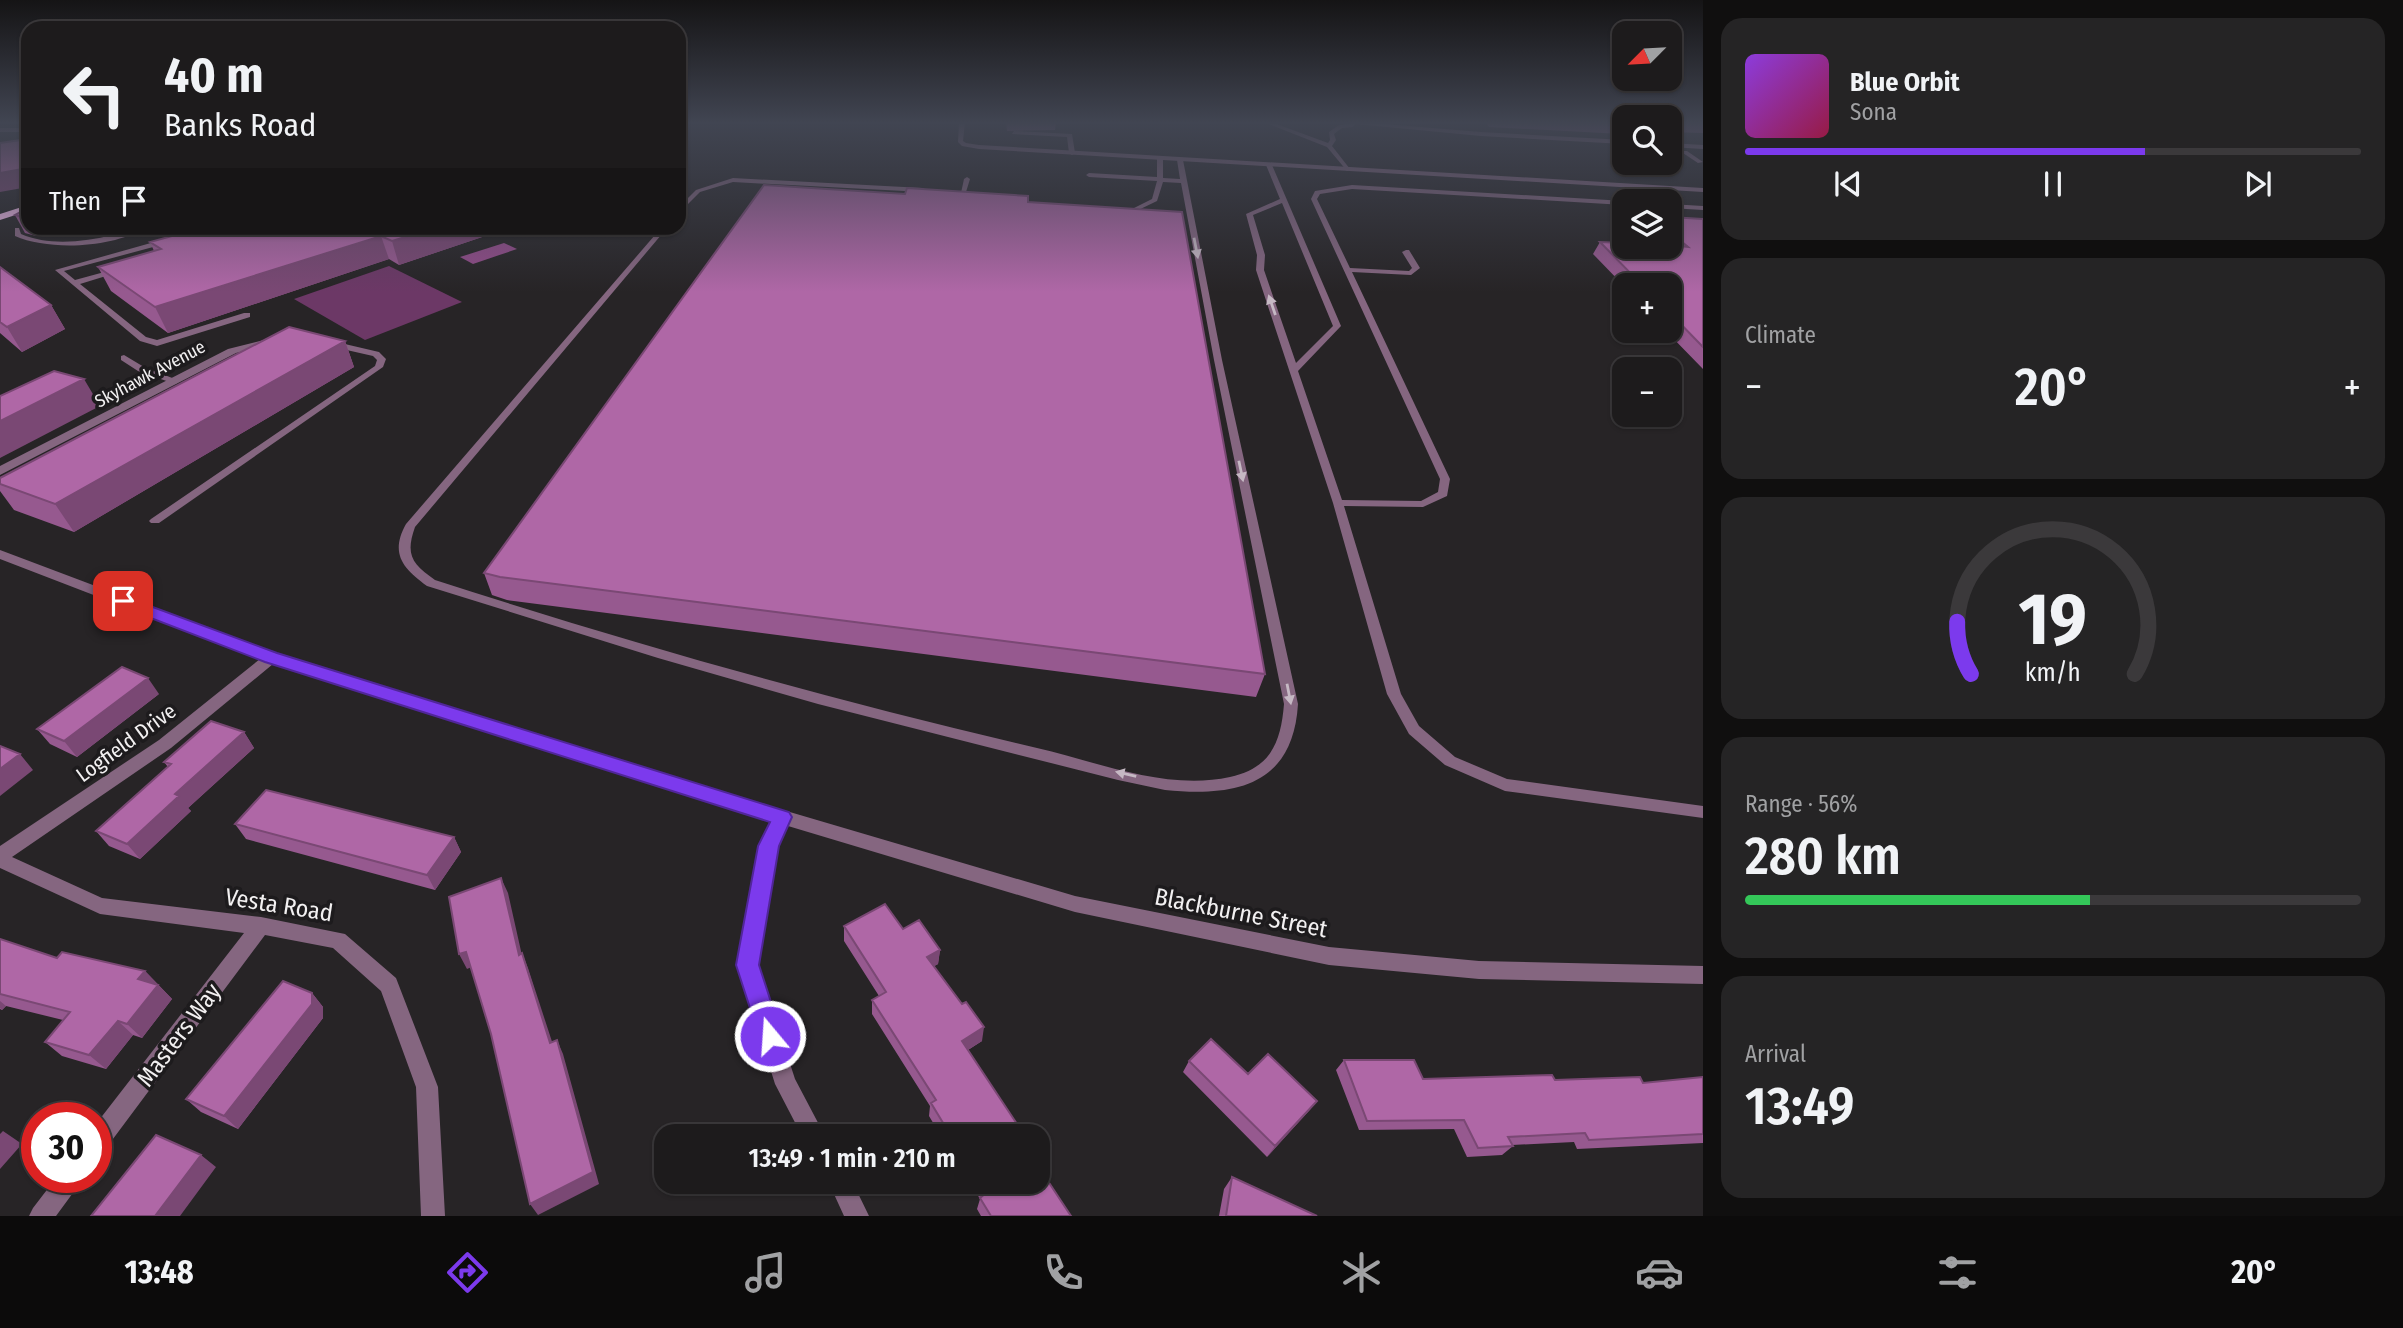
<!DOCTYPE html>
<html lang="en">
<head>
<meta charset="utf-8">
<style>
  body { margin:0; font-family:"Fira Sans Condensed",sans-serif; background:#252425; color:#f1f3f6; height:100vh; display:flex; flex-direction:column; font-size:26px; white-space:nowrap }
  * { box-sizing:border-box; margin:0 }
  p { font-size:23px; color:#a0a1a3 }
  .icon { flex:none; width:38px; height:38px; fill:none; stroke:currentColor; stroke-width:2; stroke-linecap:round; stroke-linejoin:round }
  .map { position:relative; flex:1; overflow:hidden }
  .details { display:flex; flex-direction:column; gap:18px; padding:18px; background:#100f0f; width:700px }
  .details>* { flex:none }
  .hud { position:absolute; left:21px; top:21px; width:665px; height:214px; border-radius:21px; box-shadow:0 2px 5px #0004,0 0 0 2px #3b393b; background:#1d1b1c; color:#f1f3f6; overflow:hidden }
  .needle { width:46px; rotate:246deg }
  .buttons { position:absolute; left:1612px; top:21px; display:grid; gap:14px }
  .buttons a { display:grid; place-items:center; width:70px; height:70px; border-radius:14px; background:#1d1b1c; box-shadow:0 2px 5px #0004,0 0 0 2px #3b393b; font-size:35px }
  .speed { position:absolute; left:21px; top:1102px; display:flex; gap:14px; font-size:35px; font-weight:700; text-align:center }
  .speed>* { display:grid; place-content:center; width:91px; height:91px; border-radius:50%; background:#1d1b1c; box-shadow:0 2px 5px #0004,0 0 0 2px #3b393b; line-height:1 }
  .speed .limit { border:10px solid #d22; background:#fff; color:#111 }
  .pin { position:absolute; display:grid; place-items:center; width:60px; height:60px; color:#fff; margin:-30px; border-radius:14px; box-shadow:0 4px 10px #0006 }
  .me { position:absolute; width:77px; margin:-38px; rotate:342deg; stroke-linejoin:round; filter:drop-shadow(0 0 5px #0008) }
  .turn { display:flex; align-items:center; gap:24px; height:147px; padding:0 28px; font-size:32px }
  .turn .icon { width:91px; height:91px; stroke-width:2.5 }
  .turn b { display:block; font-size:49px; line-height:60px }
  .then { display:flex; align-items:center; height:66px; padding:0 28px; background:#0003; gap:14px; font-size:26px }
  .big { font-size:52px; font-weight:600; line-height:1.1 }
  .details .widget { flex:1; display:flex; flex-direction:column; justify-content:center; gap:10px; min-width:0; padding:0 24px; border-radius:21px; background:#252425 }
  .details .dial { align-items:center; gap:0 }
  .dial svg { height:182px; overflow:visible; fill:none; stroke:#3b393b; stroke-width:7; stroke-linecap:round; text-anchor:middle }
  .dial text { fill:#f1f3f6; stroke:none }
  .song { display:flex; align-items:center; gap:21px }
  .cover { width:84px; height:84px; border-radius:10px; background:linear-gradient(135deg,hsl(270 70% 55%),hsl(340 70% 35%)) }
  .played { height:7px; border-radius:4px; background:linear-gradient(90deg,#7c3aed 65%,#3b393b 65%) }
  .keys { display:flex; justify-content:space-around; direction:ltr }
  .heat { display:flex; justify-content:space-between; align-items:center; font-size:38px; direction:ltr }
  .charge { height:10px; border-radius:5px; background:linear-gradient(90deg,#34c759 56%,#3b393b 0) }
  .trip { position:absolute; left:654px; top:1124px; width:396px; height:70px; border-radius:21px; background:#1d1b1c; box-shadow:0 2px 5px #0004,0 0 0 2px #3b393b; font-weight:600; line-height:70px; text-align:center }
  .tabs { display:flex; height:112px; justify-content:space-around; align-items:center; background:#0c0b0b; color:#a0a1a3 }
  .tabs .icon { width:49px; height:49px }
  .tabs .selected { color:#7c3aed }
  .tabs b { font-size:32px; color:#f1f3f6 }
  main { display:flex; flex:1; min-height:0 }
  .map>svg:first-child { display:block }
  .green { fill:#6c3866 }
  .water { fill:#914c89 }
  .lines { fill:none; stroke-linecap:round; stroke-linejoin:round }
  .service { fill:#856680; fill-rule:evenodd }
  .minor { fill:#856680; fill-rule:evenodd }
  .trunk { fill:#f2bae9; fill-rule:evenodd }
  .wall { fill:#96598f }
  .shaded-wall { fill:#7a4874 }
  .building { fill:#af67a6; stroke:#7a4874; stroke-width:2 }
  .oneway { fill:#c6b9c4 }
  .route { fill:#7c3aed; stroke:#51269a; stroke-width:2 }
  .labels { text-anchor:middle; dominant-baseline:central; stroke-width:7; stroke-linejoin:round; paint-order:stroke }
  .far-street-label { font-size:18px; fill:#f2f0f1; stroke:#1d1b1d }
  .street-label { font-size:21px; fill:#f2f0f1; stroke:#1d1b1d }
  .near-street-label { font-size:24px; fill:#f2f0f1; stroke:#1d1b1d }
</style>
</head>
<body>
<main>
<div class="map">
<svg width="1703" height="1216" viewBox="0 0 1703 1216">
  <rect width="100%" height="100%" fill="#272426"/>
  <!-- green -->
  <path class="green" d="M 389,266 L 462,302 L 365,340 L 294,299 Z"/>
  <!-- water -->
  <path class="water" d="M 504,243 L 517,249 L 473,264 L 460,257 Z"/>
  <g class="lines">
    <!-- service -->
    <path class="service" d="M 1232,122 L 1239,122 L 1236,124 Z
      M 1264,122 L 1271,122 L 1328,143 L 1330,140 L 1329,132 L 1339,125 L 1348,124 L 1344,122 L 1360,122 L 1481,132 L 1624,140 L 1624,144 L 1481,136 L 1355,124 L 1353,127 L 1342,128 L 1334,134 L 1336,140 L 1332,146 L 1350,169 L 1347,171 L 1327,147 Z
      M 1014,131 L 1072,134 L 1075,153 L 1072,155 L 1069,153 L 1067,137 L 1012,134 Z
      M 1670,143 L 1703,145 L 1703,149 L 1670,147 Z
      M 1683,151 L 1687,151 L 1703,162 L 1698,163 L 1683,153 Z
      M 1160,156 L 1163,158 L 1163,178 L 1180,179 L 1177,160 L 1180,158 L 1183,160 L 1222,360 L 1298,704 C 1293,786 1235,797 1165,790 L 1118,780 L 818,704 L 658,658 L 427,586 C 402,568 390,553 406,524 L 661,228 L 667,228 L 415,527 C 405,555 412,564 435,580 C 634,644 834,701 1037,748 C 1098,762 1166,791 1230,777 C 1271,768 1281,742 1284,704 L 1214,360 L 1181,183 L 1163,182 L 1157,201 L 1128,215 L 1125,213 L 1126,212 L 1152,199 L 1157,181 L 1089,177 L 1086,175 L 1089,173 L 1157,177 L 1157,158 Z
      M 1269,163 L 1272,165 L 1341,326 L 1298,371 L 1342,500 L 1421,501 L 1438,492 L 1440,479 L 1311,199 L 1315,191 L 1352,185 L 1625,201 L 1624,205 L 1352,189 L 1320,194 L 1317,199 L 1350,268 L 1409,271 L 1412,268 L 1402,252 L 1406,250 L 1409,250 L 1420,268 L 1411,275 L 1352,272 L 1450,479 L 1447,496 L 1423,507 L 1344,506 L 1401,694 L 1419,726 L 1455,757 L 1507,779 L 1703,806 L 1703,818 L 1505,791 L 1445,765 L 1409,734 L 1387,694 L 1333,503 L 1256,270 L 1257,255 L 1246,214 L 1280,199 L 1266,165 ZM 1282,203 L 1333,326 L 1296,363 L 1264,270 L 1265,255 L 1253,215 Z
      M 967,177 L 970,179 L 966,192 L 961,193 L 964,179 Z
      M 733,178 L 923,188 L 926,190 L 923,192 L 733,182 L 700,192 L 679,213 L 679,207 L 696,190 Z
      M 1670,204 L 1703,206 L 1703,210 L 1670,208 Z
      M 15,228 L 19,228 L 21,234 C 49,246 83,242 113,235 C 124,232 134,227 144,228 C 113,248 49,251 15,236 Z
      M 165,239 L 168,239 L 168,243 L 64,271 L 75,280 L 119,268 L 119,272 L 80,284 L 146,337 L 157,340 L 244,313 L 250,313 L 250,317 L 157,346 L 140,341 L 55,270 Z
      M 332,341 L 379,352 L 386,359 L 383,367 L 159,523 L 151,523 L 149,521 L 151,519 L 375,366 L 377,360 L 373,356 L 329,346 L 329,342 Z
      M 124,355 L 144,367 L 180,381 L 175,384 L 138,371 L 121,360 L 121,356 Z"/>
    <!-- minor -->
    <path class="minor" d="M 959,122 L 965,122 L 963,141 L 966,143 L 979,145 L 1703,188 L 1703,192 L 979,149 L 962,146 L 958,142 Z
      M 0,128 L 28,128 L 28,132 L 0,132 Z
      M 276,337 L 279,338 L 279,342 L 236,353 L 0,475 L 0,466 L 228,349 Z
      M 0,550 L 276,654 L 783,810 L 1075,896 L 1329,947 L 1479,961 L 1703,966 L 1703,984 L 1479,979 L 1329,965 L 1075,912 L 788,826 L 778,846 L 758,965 L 795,1079 L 825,1136 L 802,1136 L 775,1084 L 738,965 L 760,846 L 772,821 L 273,664 L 171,748 L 12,857 L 102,898 L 261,917 L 345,934 L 396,978 L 438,1087 L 445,1216 L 421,1216 L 416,1087 L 381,991 L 333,948 L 265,935 L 104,1151 L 96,1154 L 96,1124 L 244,933 L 100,914 L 0,868 L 0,846 L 159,740 L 260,659 L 0,559 Z
      M 56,1178 L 82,1178 L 78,1186 L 56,1216 L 29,1216 L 33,1208 Z
      M 828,1181 L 852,1181 L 869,1216 L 844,1216 Z"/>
    <!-- trunk -->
    <path class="trunk" d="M 28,205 L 28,211 L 0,220 L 0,214 Z"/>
  </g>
  <!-- wall -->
  <path class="wall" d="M 1006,122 L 1056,122 L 1055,130 L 1007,131 Z
    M 1468,122 L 1624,122 L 1624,130 L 1622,134 L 1489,127 L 1485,122 Z
    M 1670,122 L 1703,122 L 1703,133 L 1670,132 Z
    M 1028,202 L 1265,674 L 1256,697 L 507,600 L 492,595 L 484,573 Z
    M 28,208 L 28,228 L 87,228 L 79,235 L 36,236 L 25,233 L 15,215 Z
    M 1670,217 L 1703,219 L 1703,369 L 1666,331 L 1670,331 L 1670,285 L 1624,286 L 1593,254 L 1600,242 L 1670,247 Z
    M 491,234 L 399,265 L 389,259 L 168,333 L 111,291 L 98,267 L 154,251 L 150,242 Z
    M 0,267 L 51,305 L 65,329 L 22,352 L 0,333 Z
    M 345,341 L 354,367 L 74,532 L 14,510 L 0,491 L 0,478 Z
    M 159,694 L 77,757 L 50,744 L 37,729 Z
    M 244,732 L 254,748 L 188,808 L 191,811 L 140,859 L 109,846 L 96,831 L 168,767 L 164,762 Z
    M 235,824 L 454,837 L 461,852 L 435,890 L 246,839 Z
    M 844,926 L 940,950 L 938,964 L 934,966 L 982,1041 L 968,1050 L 1025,1136 L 941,1136 L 929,1116 L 930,1106 L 872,1014 L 872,1000 L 879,996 L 844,941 Z
    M 0,939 L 57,958 L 145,971 L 172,999 L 142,1038 L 133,1035 L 106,1069 L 62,1056 L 45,1042 L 63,1020 L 6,1006 L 2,1010 L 0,1009 Z
    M 312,993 L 323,1007 L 323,1018 L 238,1129 L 201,1112 L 186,1099 Z
    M 1344,1060 L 1423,1079 L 1555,1080 L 1643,1083 L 1703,1077 L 1703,1143 L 1577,1149 L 1574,1142 L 1512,1145 L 1513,1146 L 1502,1155 L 1467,1157 L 1454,1129 L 1359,1130 L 1336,1070 Z
    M 1189,1061 L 1248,1074 L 1317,1101 L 1267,1157 L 1183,1072 Z
    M 1232,1177 L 1317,1216 L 1219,1216 L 1224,1189 Z
    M 969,1181 L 1038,1181 L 1071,1216 L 981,1216 L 977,1209 L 980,1199 Z"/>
  <!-- shaded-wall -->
  <path class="shaded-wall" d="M 28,168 L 28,187 L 0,192 L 0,173 Z
    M 75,228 L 87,228 L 79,235 Z
    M 435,228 L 489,228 L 491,234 L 399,265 L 392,241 Z
    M 381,236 L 389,259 L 168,333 L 155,307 Z
    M 51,305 L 65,329 L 22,352 L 7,327 Z
    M 345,341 L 354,367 L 74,532 L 55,504 Z
    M 84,379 L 100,406 L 0,458 L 0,421 Z
    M 148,678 L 159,694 L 77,757 L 64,741 Z
    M 244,732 L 254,748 L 188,808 L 191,811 L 140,859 L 127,844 L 175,794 Z
    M 20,754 L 33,770 L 0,796 L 0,769 Z
    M 454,837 L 461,852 L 435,890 L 427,875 Z
    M 501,878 L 508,893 L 525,969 L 519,955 Z
    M 940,950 L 938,964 L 926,971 L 927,957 Z
    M 466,952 L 474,966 L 467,969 L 459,954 Z
    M 522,953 L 528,968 L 557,1057 L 550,1043 Z
    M 145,971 L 172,999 L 142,1038 L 127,1024 L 138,979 Z
    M 312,993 L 323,1007 L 323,1018 L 238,1129 L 224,1116 Z
    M 0,1001 L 6,1006 L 2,1010 L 0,1008 Z
    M 118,1021 L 133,1035 L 106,1069 L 89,1055 Z
    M 984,1027 L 982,1041 L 960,1055 L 962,1041 Z
    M 557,1040 L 563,1054 L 599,1184 L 538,1215 L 530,1204 Z
    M 1317,1101 L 1308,1112 L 1267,1157 L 1275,1146 Z
    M 3,1131 L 22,1144 L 0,1169 L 0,1134 Z
    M 201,1155 L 216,1167 L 180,1216 L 155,1216 Z"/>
  <!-- building -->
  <path class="building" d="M 28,139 L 28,168 L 0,173 L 0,143 Z
    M 764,185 L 905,194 L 907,188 L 1028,196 L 1028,202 L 1182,212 L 1265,674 L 500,577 L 484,573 Z
    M 28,208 L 28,219 L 15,215 Z
    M 1670,217 L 1703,219 L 1703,347 L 1670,313 L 1670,285 L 1642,285 L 1600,242 L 1624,243 L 1624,247 L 1670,247 L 1670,245 L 1688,247 L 1670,232 Z
    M 201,228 L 435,228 L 392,241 L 381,236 L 155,307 L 98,267 L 161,249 L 150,242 Z
    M 0,267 L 51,305 L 7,327 L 0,322 Z
    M 289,327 L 345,341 L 55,504 L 0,484 L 0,478 Z
    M 54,371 L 84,379 L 0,421 L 0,396 Z
    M 122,667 L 148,678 L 64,741 L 37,729 Z
    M 211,721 L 244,732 L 175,794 L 179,796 L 127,844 L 96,831 L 171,764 L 164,762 Z
    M 0,746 L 20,754 L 0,769 Z
    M 266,790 L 454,837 L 427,875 L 235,824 Z
    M 501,878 L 519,955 L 522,953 L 550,1043 L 557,1040 L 593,1172 L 530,1204 L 491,1034 L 466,952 L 459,954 L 449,897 Z
    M 885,904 L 903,929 L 919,920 L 940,950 L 927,957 L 962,1004 L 966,1002 L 984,1027 L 962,1041 L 1025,1136 L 951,1136 L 931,1103 L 936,1100 L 872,1000 L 886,992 L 844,926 Z
    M 0,939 L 57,958 L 62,952 L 145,971 L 138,979 L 158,985 L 127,1024 L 118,1021 L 89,1055 L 45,1042 L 70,1012 L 0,994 Z
    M 283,981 L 312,993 L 312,1004 L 224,1116 L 186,1099 Z
    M 1211,1039 L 1248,1074 L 1268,1054 L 1317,1101 L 1275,1146 L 1189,1061 Z
    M 1344,1060 L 1414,1060 L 1423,1079 L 1552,1075 L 1555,1080 L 1640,1077 L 1643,1083 L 1703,1077 L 1703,1134 L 1589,1140 L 1585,1133 L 1508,1137 L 1513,1146 L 1478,1148 L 1464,1120 L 1367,1121 Z
    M 156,1135 L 201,1155 L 155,1216 L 91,1216 Z
    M 1038,1166 L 1071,1216 L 991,1216 L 980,1198 L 986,1193 L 979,1181 L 1038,1181 Z
    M 1232,1177 L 1317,1216 L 1226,1216 Z"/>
  <!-- one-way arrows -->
  <defs><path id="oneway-solid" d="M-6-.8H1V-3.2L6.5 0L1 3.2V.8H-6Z" transform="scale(1.75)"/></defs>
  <g class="oneway">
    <use href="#oneway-solid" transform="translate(1196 248) rotate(79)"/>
    <use href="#oneway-solid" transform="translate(1272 305) rotate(-109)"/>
    <use href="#oneway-solid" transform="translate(1241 471) rotate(78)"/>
    <use href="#oneway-solid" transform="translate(1289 694) rotate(79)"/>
    <use href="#oneway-solid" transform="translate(1126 774) rotate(-167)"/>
  </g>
  <!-- sky -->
  <linearGradient id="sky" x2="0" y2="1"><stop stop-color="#151415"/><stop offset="0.42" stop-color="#414552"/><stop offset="1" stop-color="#414552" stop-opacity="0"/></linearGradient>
  <rect width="1703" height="292" fill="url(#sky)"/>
  <!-- route -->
  <path class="route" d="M 123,596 L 277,653 L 789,812 L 792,817 L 779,846 L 759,965 L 782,1036 L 779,1045 L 770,1048 L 762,1045 L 736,965 L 758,846 L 770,822 L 265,662 L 117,605 L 117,598 Z"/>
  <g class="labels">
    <!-- far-street labels -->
    <g class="far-street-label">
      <text transform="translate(150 374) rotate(-28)">Skyhawk Avenue</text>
    </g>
    <!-- street labels -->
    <g class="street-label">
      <text transform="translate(126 743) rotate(-36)">Logfield Drive</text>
    </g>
    <!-- near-street labels -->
    <g class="near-street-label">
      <text transform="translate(279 905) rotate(9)">Vesta Road</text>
      <text transform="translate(1241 913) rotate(11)">Blackburne Street</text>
      <text transform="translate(179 1035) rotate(-53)">Masters Way</text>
    </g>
  </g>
</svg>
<div class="buttons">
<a><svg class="needle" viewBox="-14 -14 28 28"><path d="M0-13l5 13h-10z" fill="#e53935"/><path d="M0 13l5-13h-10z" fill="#a0a1a3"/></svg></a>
<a><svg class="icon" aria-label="search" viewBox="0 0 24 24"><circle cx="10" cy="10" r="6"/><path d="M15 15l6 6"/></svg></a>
<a><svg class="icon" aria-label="layers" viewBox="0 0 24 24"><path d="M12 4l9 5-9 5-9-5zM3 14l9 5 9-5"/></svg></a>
<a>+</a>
<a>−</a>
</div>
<div class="speed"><div class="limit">30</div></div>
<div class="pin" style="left:123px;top:601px;background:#d93025"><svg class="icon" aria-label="arrive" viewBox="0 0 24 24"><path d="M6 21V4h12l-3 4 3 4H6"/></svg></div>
<svg class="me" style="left:770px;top:1036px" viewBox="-20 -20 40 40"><circle r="17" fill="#7c3aed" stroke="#fff" stroke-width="3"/><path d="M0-11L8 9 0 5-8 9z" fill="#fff"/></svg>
<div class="trip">13:49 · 1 min · 210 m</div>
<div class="hud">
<div class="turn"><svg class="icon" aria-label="left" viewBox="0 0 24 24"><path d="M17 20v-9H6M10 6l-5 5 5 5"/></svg><div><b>40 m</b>Banks Road</div></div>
<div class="then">Then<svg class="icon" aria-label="arrive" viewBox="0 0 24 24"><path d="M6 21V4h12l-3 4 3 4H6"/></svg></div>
</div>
</div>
<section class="details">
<div class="widget">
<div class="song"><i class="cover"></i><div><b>Blue Orbit</b><p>Sona</p></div></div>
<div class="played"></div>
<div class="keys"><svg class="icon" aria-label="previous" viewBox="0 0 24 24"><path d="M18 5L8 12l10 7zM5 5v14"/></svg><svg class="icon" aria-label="pause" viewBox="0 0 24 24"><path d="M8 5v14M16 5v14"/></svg><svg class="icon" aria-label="next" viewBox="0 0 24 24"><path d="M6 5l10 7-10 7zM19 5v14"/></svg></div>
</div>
<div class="widget"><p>Climate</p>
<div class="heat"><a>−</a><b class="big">20°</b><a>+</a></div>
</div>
<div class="widget dial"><svg viewBox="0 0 100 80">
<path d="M14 69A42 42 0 1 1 86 69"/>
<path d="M14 69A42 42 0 0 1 8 46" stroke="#7c3aed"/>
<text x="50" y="56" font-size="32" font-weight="700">19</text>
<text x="50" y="72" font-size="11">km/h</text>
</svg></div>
<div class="widget"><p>Range · 56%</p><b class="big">280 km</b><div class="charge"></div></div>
<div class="widget"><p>Arrival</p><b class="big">13:49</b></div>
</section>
</main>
<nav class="tabs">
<b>13:48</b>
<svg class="icon selected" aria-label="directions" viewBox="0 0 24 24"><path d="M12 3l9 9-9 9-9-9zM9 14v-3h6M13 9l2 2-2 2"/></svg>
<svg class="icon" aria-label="music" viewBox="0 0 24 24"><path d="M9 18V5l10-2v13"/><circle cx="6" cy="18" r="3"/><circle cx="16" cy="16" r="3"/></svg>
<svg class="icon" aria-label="phone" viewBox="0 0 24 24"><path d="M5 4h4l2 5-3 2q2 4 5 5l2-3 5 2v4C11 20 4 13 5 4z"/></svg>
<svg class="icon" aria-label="climate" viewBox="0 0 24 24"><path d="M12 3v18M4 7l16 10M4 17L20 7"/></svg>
<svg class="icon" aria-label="car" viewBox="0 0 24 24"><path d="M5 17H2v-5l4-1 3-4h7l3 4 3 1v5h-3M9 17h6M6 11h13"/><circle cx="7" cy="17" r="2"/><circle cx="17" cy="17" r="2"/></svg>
<svg class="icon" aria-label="filters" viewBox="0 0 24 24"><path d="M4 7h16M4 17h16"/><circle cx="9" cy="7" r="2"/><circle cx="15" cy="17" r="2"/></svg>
<b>20°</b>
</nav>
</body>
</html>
